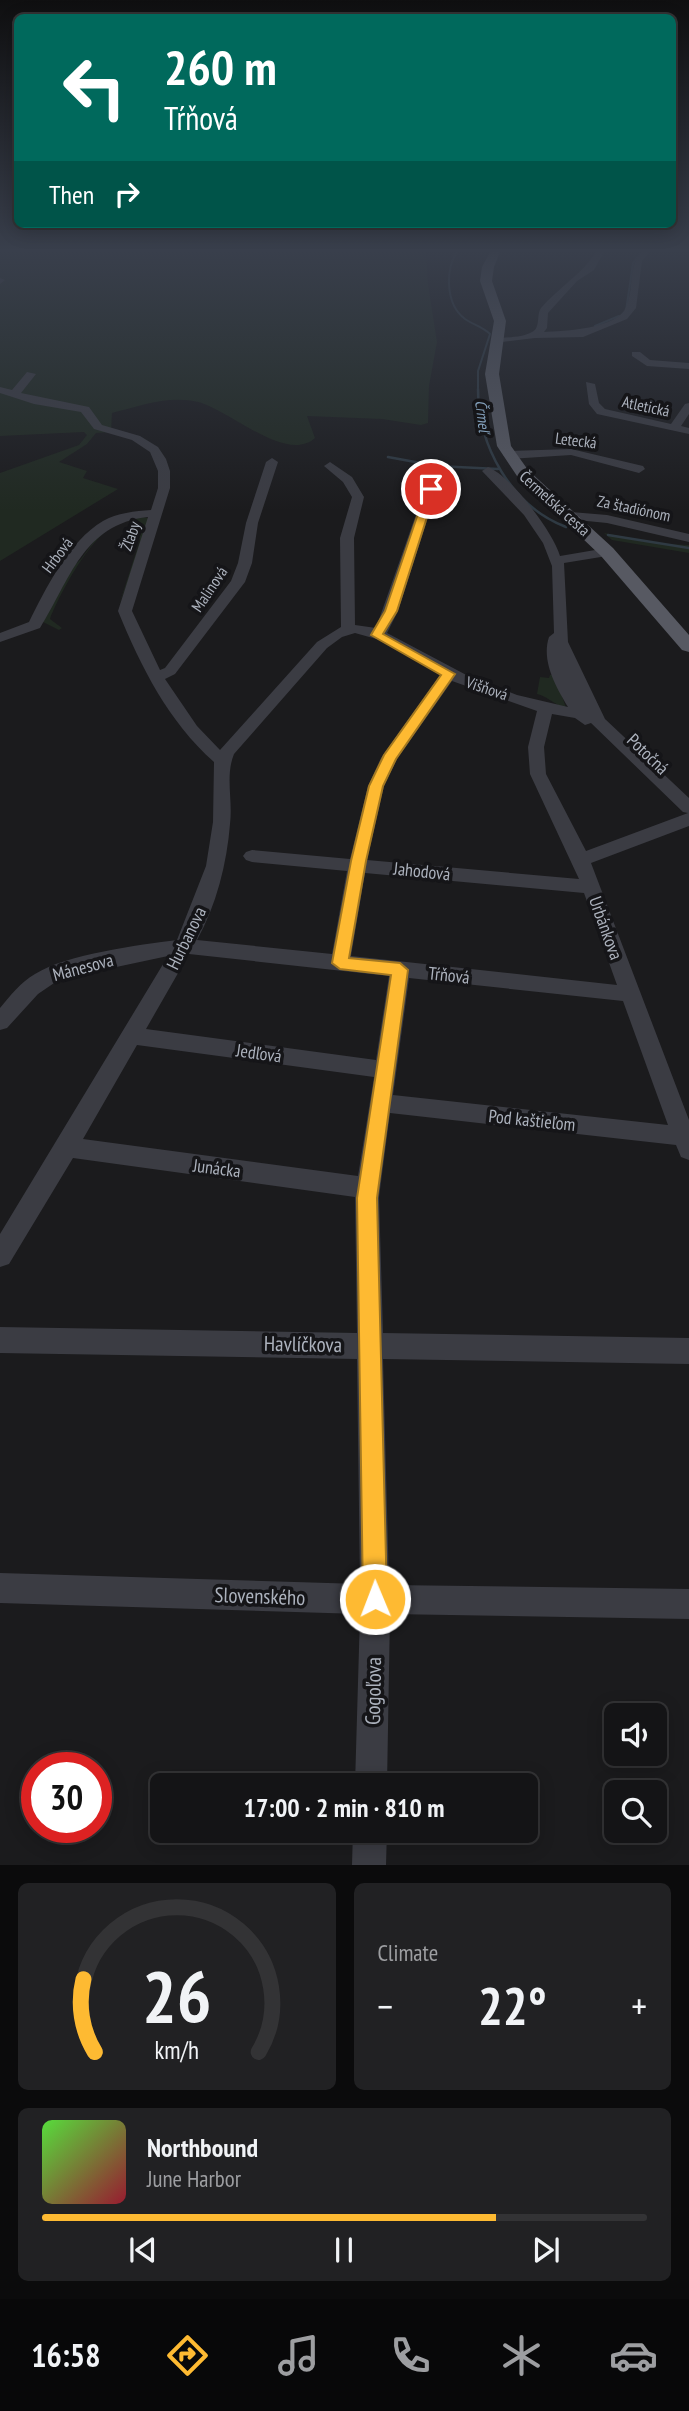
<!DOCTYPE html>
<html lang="en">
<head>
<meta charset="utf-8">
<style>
  body { margin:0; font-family:"PT Sans Narrow",sans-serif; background:#212123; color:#f1f3f6; height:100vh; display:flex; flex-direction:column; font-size:26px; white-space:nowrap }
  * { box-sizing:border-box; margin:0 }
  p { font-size:23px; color:#9d9ea1 }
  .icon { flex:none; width:38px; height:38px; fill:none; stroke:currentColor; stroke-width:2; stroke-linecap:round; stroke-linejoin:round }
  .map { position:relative; height:1865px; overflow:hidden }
  .drawer { display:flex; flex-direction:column; gap:18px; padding:18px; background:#0b0b0c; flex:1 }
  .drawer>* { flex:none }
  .guide { position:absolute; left:14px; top:14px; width:662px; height:214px; border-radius:10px; box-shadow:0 4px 18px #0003,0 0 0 2px #333335; background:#00695c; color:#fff; overflow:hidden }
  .buttons { position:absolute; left:604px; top:1703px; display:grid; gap:14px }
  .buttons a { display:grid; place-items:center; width:63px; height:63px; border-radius:10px; background:#141416; box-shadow:0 4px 18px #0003,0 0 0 2px #333335; font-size:35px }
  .speed { position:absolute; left:21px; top:1752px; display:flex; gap:14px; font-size:35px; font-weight:700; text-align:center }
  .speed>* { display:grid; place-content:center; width:91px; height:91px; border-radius:50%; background:#141416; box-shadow:0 4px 18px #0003,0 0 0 2px #333335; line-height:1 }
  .speed .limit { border:10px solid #d22; background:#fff; color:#111 }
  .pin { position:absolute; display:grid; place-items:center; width:60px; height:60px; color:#fff; margin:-30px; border:4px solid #fff; border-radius:50%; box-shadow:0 2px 7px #0007 }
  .me { position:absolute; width:77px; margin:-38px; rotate:359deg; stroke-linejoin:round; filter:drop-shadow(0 0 5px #0008) }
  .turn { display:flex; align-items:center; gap:24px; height:147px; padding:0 35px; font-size:32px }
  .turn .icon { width:91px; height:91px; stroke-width:2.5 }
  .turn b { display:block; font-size:49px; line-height:60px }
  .then { display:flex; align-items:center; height:66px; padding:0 35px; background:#0003; gap:14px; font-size:26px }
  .big { font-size:52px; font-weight:600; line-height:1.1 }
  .drawer .tile { flex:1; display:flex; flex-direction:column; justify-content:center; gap:10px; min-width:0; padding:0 24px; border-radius:10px; background:#212123 }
  .drawer .dial { align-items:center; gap:0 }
  .dial svg { height:182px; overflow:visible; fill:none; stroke:#333335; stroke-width:7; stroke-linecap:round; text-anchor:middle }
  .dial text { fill:#f1f3f6; stroke:none }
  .song { display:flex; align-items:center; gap:21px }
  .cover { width:84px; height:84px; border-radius:10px; background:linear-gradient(135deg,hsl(110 70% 55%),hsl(350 70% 35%)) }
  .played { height:7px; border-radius:4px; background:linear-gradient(90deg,#feba32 75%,#333335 75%) }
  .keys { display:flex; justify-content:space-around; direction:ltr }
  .heat { display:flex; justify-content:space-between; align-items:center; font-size:38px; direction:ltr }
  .drawer .tiles { flex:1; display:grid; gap:18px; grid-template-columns:1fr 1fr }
  .tile:last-child { grid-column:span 2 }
  .trip { position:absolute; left:150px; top:1773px; width:388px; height:70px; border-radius:10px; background:#141416; box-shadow:0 4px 18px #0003,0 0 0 2px #333335; font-weight:600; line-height:70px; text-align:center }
  .tab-bar { display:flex; height:112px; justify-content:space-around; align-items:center; background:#080809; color:#9d9ea1 }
  .tab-bar .icon { width:49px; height:49px }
  .tab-bar .selected { color:#feba32 }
  .tab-bar b { font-size:32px; color:#f1f3f6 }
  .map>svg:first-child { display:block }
  .green { fill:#202921 }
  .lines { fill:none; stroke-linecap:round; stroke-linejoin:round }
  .stream-far1 { stroke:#2f3a43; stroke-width:2 }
  .stream { stroke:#2f3a43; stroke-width:2.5 }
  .minor { fill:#3b3c43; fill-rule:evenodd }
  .major { fill:#575962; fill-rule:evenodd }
  .route { fill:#feba32; stroke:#a57920; stroke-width:2 }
  .labels { text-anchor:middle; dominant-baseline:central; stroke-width:7; stroke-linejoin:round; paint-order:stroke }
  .far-street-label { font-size:16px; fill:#acb2bd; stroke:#151518 }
  .far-water-label { font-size:16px; font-style:italic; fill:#829fba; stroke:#151518 }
  .street-label { font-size:18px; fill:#acb2bd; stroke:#151518 }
  .near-street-label { font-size:21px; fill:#acb2bd; stroke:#151518 }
</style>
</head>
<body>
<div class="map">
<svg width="689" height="1865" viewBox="0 0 689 1865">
  <rect width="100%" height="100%" fill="#1b1b1d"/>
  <!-- green -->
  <path class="green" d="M 0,250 L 426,250 L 428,284 L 437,342 L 429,386 L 428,423 L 421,425 L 382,419 L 307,416 L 315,438 C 286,464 230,410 198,402 C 169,395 140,406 112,413 L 111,432 L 96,433 L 87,444 L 59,462 L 87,471 L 83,478 L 118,489 L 0,561 L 0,473 L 79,445 L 87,435 L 84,432 L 0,436 Z
    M 143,517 L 151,519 L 119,605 L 140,540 L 135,523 C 104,507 59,595 50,619 L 62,628 L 59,630 L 41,621 L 65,574 L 81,559 L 103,529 L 122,520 Z
    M 604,533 L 663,544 L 689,545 L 689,553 L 612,540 Z
    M 550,675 L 555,675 L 566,708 C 554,705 549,697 537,694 L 540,677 L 549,678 Z"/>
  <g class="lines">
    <!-- stream-far1 -->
    <path class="stream-far1" d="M 458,250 C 445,269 445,304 465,319 C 474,325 483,327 490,334 L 478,371 L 478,390
      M 626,311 L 633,263 L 643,250
      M 595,326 L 619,316"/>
    <!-- stream -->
    <path class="stream" d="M 478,389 C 478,446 511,506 566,527
      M 388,457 L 437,466 L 498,469
      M 608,535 L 689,548"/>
    <!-- minor -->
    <path class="minor" d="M 597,250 L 605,250 L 594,270 L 577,281 L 548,313 L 547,328 L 544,332 C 563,331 618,329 626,307 C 635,287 627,267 643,250 L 652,250 L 642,261 L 636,308 L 627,319 L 583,337 L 535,338 L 494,343 L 494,339 C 505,337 522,338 532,332 C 541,328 536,315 541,308 C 559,287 584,273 597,250 Z
      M 0,278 L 5,280 L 0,284 Z
      M 632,352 L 640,352 L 650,360 L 689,363 L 689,369 L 647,366 L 632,356 Z
      M 27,372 L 36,374 L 21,393 L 89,407 L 102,425 L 140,436 L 158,447 L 166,459 L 170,471 L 170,488 L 132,611 L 160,670 L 165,668 L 231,581 L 238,563 L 246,523 L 266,462 L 272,458 L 278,462 L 258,523 L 252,563 L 245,582 L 175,674 L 165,679 L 197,726 L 220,750 L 317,642 L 341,627 L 340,538 L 352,497 L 343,482 L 324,466 L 330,462 L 352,477 L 364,497 L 354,538 L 355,625 L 376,628 L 425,489 L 435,486 L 437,489 L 398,611 L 387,633 L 472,678 L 517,695 L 568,707 C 556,687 541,661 549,637 L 554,633 L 552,566 L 543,543 L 524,515 L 482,471 L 488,467 C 511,476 553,532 560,556 L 607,548 L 614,552 L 607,556 L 564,563 L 568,642 L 605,719 L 689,798 L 689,826 L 591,863 L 689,1120 L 689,1160 L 681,1157 L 676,1145 L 390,1113 L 379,1197 L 383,1333 L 689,1338 L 689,1364 L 383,1359 L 389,1585 L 689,1589 L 689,1619 L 390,1614 L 387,1785 L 355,1785 L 360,1614 L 0,1603 L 0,1573 L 360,1584 L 357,1359 L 0,1353 L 0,1327 L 357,1333 L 355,1197 L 73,1158 L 9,1264 L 0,1267 L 0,1234 L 168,956 L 60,979 L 38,994 L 7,1028 L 0,1030 L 0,1008 C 10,996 21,982 35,974 C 67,954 139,945 177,940 L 206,866 L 213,822 L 214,762 C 168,721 141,667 118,611 L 148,517 C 83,524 70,580 40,628 L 0,642 L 0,633 L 29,622 C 46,588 69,541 103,521 C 117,513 135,511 151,510 L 158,488 L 158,471 L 150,452 L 132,440 L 94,429 L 81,412 L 34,404 L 0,393 L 0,387 L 12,390 ZM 355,633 L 380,640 L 440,675 L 381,758 L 368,786 L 350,859 L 252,850 L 246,852 L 243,856 L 246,860 L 252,862 L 347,871 L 332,954 L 197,940 C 216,906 227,863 230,824 C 233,800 225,776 234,754 L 327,648 L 342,637 ZM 452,681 L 537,711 L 528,747 L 530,774 L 579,879 L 367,860 L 384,786 L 397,759 ZM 552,714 L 575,718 L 585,725 L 591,723 L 683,812 L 688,813 L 586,851 L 546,774 L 544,747 ZM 365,873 L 584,893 L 617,985 L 351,956 ZM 189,954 L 389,976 L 376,1060 L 146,1029 ZM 409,978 L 623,1001 L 668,1125 L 393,1095 ZM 137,1045 L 374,1077 L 358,1176 L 83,1139 Z
      M 586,382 L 595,384 L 599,403 L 605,409 L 671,424 L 685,404 L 689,403 L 689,414 L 681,426 L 689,428 L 689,434 L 597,414 L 589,404 Z
      M 571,449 L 643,466 L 645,469 L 639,473 L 571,455 L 509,459 L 503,455 L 509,451 Z
      M 571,512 L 607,515 L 689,534 L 689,542 L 607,523 L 567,519 L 565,516 Z
      M 353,1830 L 387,1830 L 386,1865 L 352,1865 Z"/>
    <!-- major -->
    <path class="major" d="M 491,250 L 501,250 L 494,267 L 492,281 L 506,321 L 499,374 L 511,446 L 528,470 L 613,548 L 689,635 L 689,652 L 682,650 L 601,556 L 517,476 L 497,446 L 485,374 L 494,321 L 480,281 L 482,267 Z"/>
  </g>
  <!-- sky -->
  <linearGradient id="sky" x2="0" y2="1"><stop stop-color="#0f0f10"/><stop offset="0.49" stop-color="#393f4c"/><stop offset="1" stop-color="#393f4c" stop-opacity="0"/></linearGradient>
  <rect width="689" height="511" fill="url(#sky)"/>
  <!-- route -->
  <path class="route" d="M 427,487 L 436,489 L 397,611 L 383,634 L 455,674 L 396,759 L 383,786 L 366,861 L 349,958 L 400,963 L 408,970 L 377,1198 L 387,1599 L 384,1608 L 375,1612 L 366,1608 L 363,1599 L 357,1198 L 391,975 L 340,969 L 332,963 L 351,861 L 369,786 L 384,755 L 441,675 L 371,635 L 385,611 Z"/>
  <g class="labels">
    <!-- far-street labels -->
    <g class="far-street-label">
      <text transform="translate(646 406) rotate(12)">Atletická</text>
      <text transform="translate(576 440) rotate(7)">Letecká</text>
      <text transform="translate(555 503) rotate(42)">Čermeľská cesta</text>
      <text transform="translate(634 508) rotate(12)">Za štadiónom</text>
      <text transform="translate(130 536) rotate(-71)">Žľaby</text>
      <text transform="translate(57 555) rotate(-53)">Hrbová</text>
      <text transform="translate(209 589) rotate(-56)">Malinová</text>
      <text transform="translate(487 688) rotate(19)">Višňová</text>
    </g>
    <!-- far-water labels -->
    <g class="far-water-label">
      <text transform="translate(483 416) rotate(83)">Črmeľ</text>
    </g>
    <!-- street labels -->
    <g class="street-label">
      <text transform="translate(648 754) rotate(44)">Potočná</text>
      <text transform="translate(422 871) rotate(6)">Jahodová</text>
      <text transform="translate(606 928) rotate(70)">Urbánkova</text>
      <text transform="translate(186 938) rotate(-64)">Hurbanova</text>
      <text transform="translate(83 967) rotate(-15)">Mánesova</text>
      <text transform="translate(449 975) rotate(6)">Tŕňová</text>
      <text transform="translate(259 1053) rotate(8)">Jedľová</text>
      <text transform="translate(532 1120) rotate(6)">Pod kaštieľom</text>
      <text transform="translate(217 1168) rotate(7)">Junácka</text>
    </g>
    <!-- near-street labels -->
    <g class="near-street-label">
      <text transform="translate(303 1344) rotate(1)">Havlíčkova</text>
      <text transform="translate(260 1596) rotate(2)">Slovenského</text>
      <text transform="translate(373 1691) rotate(-89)">Gogoľova</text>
    </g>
  </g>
</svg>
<div class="buttons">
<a><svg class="icon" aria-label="sound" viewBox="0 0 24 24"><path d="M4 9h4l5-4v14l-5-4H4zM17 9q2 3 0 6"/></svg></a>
<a><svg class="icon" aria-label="search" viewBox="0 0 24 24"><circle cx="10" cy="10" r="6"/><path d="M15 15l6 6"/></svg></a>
</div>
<div class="speed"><div class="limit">30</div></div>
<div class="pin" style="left:431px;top:489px;background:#d93025"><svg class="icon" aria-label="arrive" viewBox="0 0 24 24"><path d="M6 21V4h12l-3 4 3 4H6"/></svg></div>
<svg class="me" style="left:375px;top:1599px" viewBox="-20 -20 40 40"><circle r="17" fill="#feba32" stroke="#fff" stroke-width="3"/><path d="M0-11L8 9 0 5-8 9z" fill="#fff"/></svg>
<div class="trip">17:00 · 2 min · 810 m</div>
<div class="guide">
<div class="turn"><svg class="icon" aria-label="left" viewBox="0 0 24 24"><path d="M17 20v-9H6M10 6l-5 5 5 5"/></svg><div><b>260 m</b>Tŕňová</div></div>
<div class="then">Then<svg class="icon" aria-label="right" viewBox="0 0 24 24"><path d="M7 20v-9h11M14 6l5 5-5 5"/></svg></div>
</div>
</div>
<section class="drawer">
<div class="tiles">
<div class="tile dial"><svg viewBox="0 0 100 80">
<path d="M14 69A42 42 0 1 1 86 69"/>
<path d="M14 69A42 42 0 0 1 9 37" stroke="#feba32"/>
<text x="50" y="56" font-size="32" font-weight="700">26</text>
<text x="50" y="72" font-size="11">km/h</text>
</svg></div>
<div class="tile"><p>Climate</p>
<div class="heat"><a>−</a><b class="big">22°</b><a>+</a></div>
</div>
<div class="tile">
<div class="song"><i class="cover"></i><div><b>Northbound</b><p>June Harbor</p></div></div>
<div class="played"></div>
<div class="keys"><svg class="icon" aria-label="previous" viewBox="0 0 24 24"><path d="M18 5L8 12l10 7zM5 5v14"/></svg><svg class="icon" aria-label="pause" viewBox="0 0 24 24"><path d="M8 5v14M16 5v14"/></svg><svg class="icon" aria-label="next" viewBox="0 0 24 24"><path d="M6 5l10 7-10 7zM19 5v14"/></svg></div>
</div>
</div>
</section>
<nav class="tab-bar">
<b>16:58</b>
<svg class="icon selected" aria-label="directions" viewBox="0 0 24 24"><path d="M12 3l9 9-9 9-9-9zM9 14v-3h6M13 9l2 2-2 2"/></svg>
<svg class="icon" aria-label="music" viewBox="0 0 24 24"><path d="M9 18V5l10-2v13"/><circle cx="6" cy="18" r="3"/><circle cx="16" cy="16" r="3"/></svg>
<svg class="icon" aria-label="phone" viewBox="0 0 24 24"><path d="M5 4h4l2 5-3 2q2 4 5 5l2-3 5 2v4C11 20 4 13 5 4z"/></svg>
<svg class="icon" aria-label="climate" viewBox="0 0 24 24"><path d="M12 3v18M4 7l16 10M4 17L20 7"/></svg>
<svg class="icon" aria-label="car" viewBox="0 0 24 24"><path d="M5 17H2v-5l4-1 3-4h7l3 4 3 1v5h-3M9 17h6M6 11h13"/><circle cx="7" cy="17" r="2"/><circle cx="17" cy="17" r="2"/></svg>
</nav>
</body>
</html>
